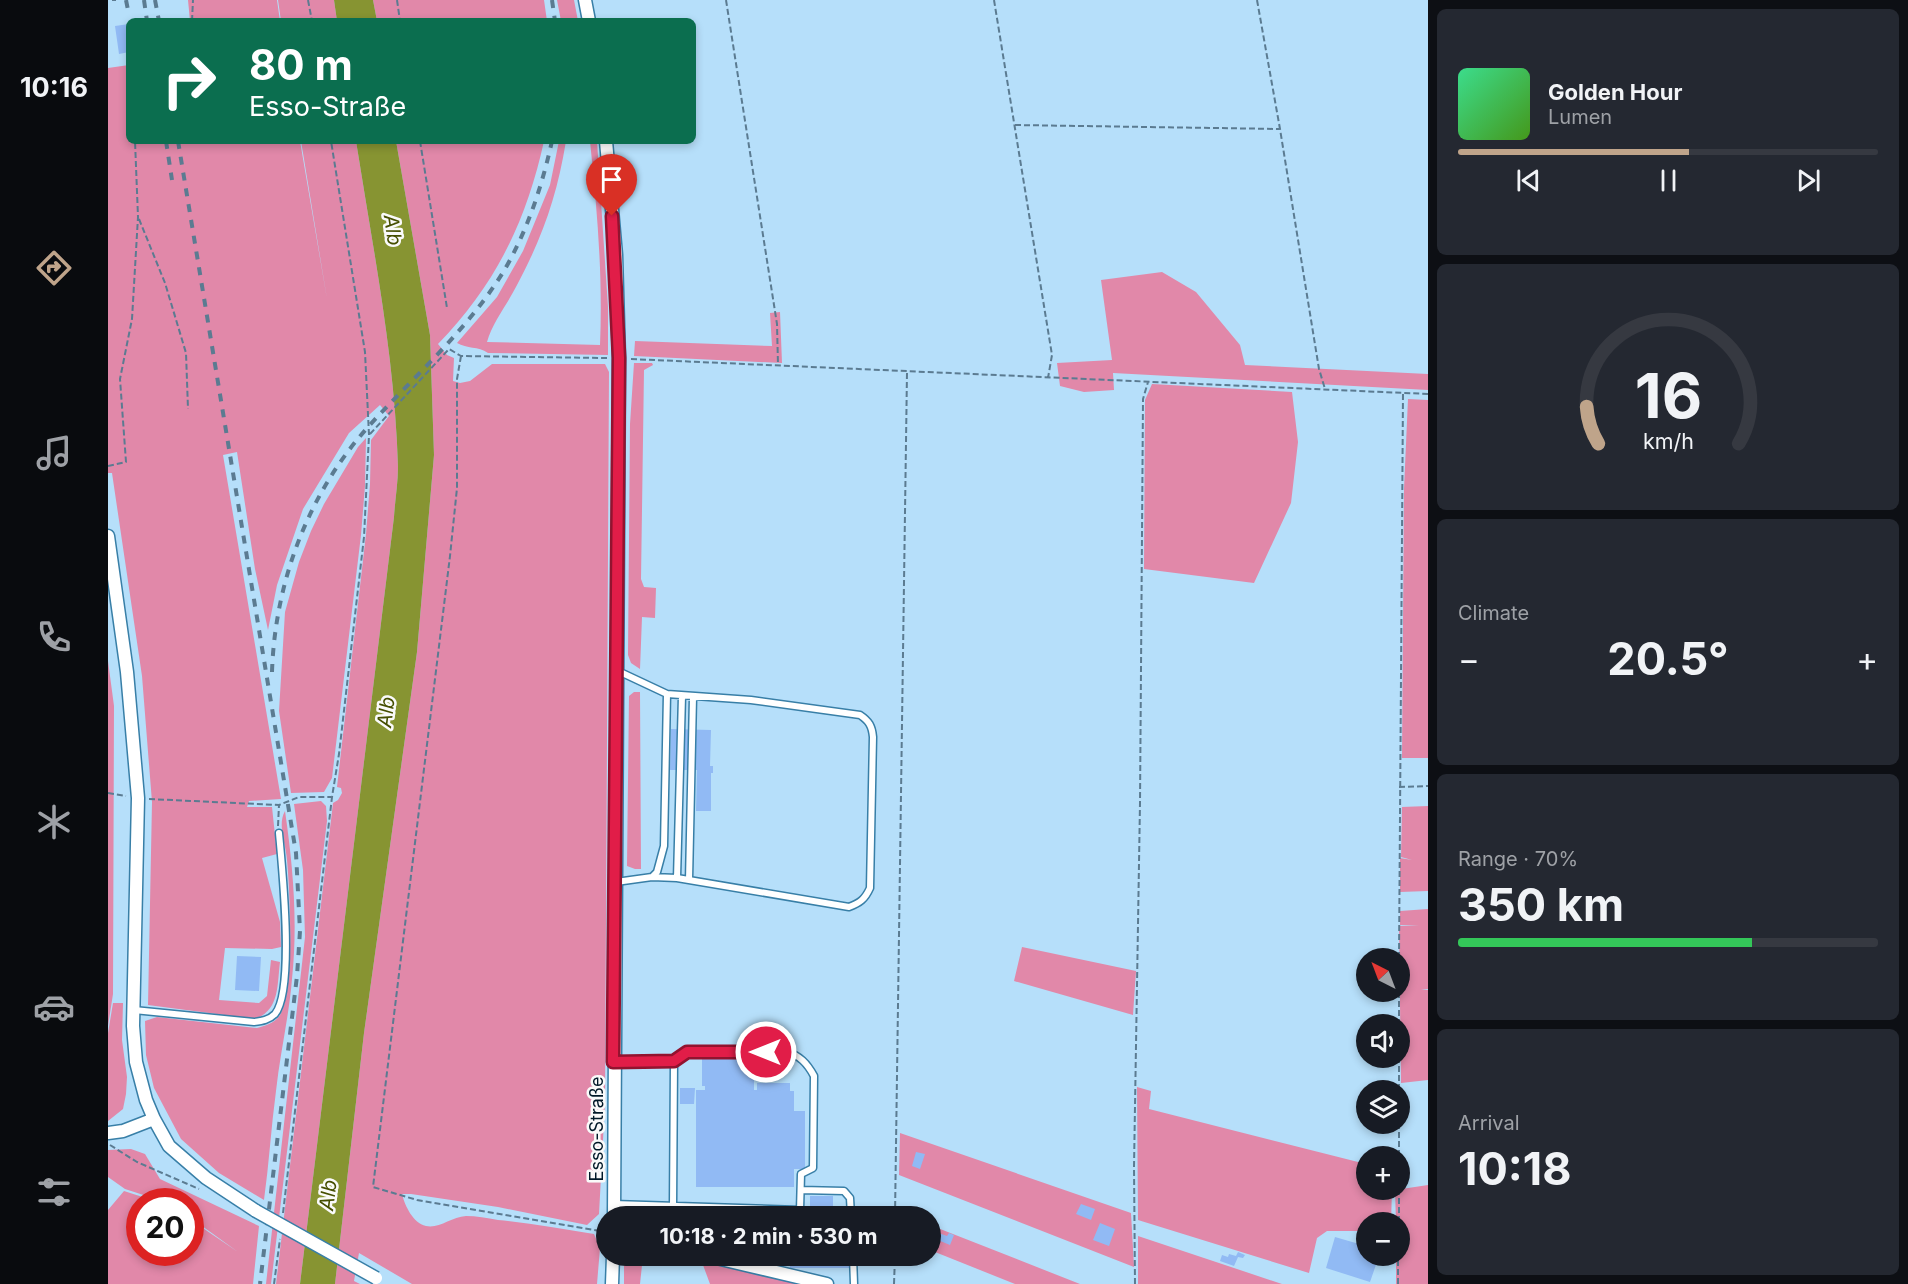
<!DOCTYPE html>
<html lang="en">
<head>
<meta charset="utf-8">
<style>
  body { margin:0; font-family:Inter,sans-serif; background:#242831; color:#f1f3f6; height:100vh; display:flex; flex-direction:column; font-size:22px; white-space:nowrap }
  * { box-sizing:border-box; margin:0 }
  p { font-size:20px; color:#9ea1a6 }
  .icon { flex:none; width:33px; height:33px; fill:none; stroke:currentColor; stroke-width:2; stroke-linecap:round; stroke-linejoin:round }
  .map { position:relative; flex:1; overflow:hidden }
  .drawer { display:flex; flex-direction:column; gap:9px; padding:9px; background:#0d0f14; width:480px }
  .drawer>* { flex:none }
  .guide { position:absolute; left:18px; top:18px; width:570px; height:126px; border-radius:9px; box-shadow:0 3px 9px #0003; background:#0b6e4f; color:#fff; overflow:hidden }
  .needle { width:39px; rotate:318deg }
  .controls { position:absolute; left:1248px; top:948px; display:grid; gap:12px }
  .controls a { display:grid; place-items:center; width:54px; height:54px; border-radius:50%; background:#171b24; box-shadow:0 3px 9px #0003; font-size:30px }
  .speed { position:absolute; left:18px; top:1188px; display:flex; gap:12px; font-size:30px; font-weight:700; text-align:center }
  .speed>* { display:grid; place-content:center; width:78px; height:78px; border-radius:50%; background:#171b24; box-shadow:0 3px 9px #0003; line-height:1 }
  .speed .limit { border:9px solid #d22; background:#fff; color:#111 }
  .pin { position:absolute; display:grid; place-items:center; width:51px; height:51px; color:#fff; margin:-62px -26px; border-radius:50% 50% 50% 0; rotate:-45deg; box-shadow:0 0 6px #0007 }
  .pin .icon { rotate:45deg }
  .me { position:absolute; width:66px; margin:-33px; rotate:270deg; stroke-linejoin:round; filter:drop-shadow(0 0 4px #0008) }
  .turn { display:flex; align-items:center; gap:21px; height:126px; padding:0 24px; font-size:27px }
  .turn .icon { width:78px; height:78px; stroke-width:2.5 }
  .turn b { display:block; font-size:42px; line-height:51px }
  .big { font-size:45px; font-weight:700; line-height:1.1 }
  .drawer .card { flex:1; display:flex; flex-direction:column; justify-content:center; gap:9px; min-width:0; padding:0 21px; border-radius:9px; background:#242831 }
  .drawer .dial { align-items:center; gap:0 }
  .dial svg { height:156px; overflow:visible; fill:none; stroke:#363941; stroke-width:7; stroke-linecap:round; text-anchor:middle }
  .dial text { fill:#f1f3f6; stroke:none }
  .song { display:flex; align-items:center; gap:18px }
  .cover { width:72px; height:72px; border-radius:9px; background:linear-gradient(135deg,hsl(150 70% 55%),hsl(100 70% 35%)) }
  .played { height:6px; border-radius:3px; background:linear-gradient(90deg,#bfa48a 55%,#363941 55%) }
  .keys { display:flex; justify-content:space-around; direction:ltr }
  .heat { display:flex; justify-content:space-between; align-items:center; font-size:33px; direction:ltr }
  .charge { height:9px; border-radius:4px; background:linear-gradient(90deg,#34c759 70%,#363941 0) }
  .trip { position:absolute; left:488px; top:1206px; width:345px; height:60px; border-radius:30px; background:#171b24; box-shadow:0 3px 9px #0003; font-weight:700; line-height:60px; text-align:center }
  main { display:flex; flex:1; min-height:0 }
  .tab-bar { display:flex; flex-direction:column; width:108px; justify-content:space-around; align-items:center; background:#090b0e; color:#9ea1a6 }
  .tab-bar .icon { width:42px; height:42px }
  .tab-bar .on { color:#bfa48a }
  .tab-bar b { font-size:27px; color:#f1f3f6 }
  .map>svg:first-child { display:block }
  .green { fill:#e188a9 }
  .water { fill:#879432 }
  .building { fill:#91baf4 }
  .lines { fill:none; stroke-linecap:round; stroke-linejoin:round }
  .lane-casing { stroke:#387fa7; stroke-width:9 }
  .street-casing { stroke:#387fa7; stroke-width:15 }
  .path { stroke:#5b7b91; stroke-width:2; stroke-dasharray:6 3; stroke-linecap:butt }
  .lane { stroke:#fff; stroke-width:6 }
  .street { stroke:#fff; stroke-width:12 }
  .rail { stroke:#5b7b91; stroke-width:4; stroke-dasharray:8 8; stroke-linecap:butt }
  .street-bridge-casing { stroke:#387fa7; stroke-width:15; stroke-linecap:butt }
  .street-bridge { stroke:#fff; stroke-width:12 }
  .route-casing { stroke:#92132f; stroke-width:15 }
  .route { stroke:#e11d48; stroke-width:10 }
  .labels { text-anchor:middle; dominant-baseline:central; stroke-width:5; stroke-linejoin:round; paint-order:stroke }
  .street-label { font-size:18px; fill:#001828; stroke:#fafafa }
  .water-label { font-size:20px; font-style:italic; fill:#454e01; stroke:#fafafa }
</style>
</head>
<body>
<main>
<nav class="tab-bar">
<b>10:16</b>
<svg class="icon on" aria-label="directions" viewBox="0 0 24 24"><path d="M12 3l9 9-9 9-9-9zM9 14v-3h6M13 9l2 2-2 2"/></svg>
<svg class="icon" aria-label="music" viewBox="0 0 24 24"><path d="M9 18V5l10-2v13"/><circle cx="6" cy="18" r="3"/><circle cx="16" cy="16" r="3"/></svg>
<svg class="icon" aria-label="phone" viewBox="0 0 24 24"><path d="M5 4h4l2 5-3 2q2 4 5 5l2-3 5 2v4C11 20 4 13 5 4z"/></svg>
<svg class="icon" aria-label="climate" viewBox="0 0 24 24"><path d="M12 3v18M4 7l16 10M4 17L20 7"/></svg>
<svg class="icon" aria-label="car" viewBox="0 0 24 24"><path d="M5 17H2v-5l4-1 3-4h7l3 4 3 1v5h-3M9 17h6M6 11h13"/><circle cx="7" cy="17" r="2"/><circle cx="17" cy="17" r="2"/></svg>
<svg class="icon" aria-label="filters" viewBox="0 0 24 24"><path d="M4 7h16M4 17h16"/><circle cx="9" cy="7" r="2"/><circle cx="15" cy="17" r="2"/></svg>
</nav>
<div class="map">
<svg width="1320" height="1284" viewBox="0 0 1320 1284">
  <rect width="100%" height="100%" fill="#b6dffa"/>
  <!-- green -->
  <path class="green" d="M 80,0 L 169,0 L 172,21 L 82,21 Z
    M 170,0 L 226,0 L 229,21 L 173,21 Z
    M 265,0 L 436,0 L 439,21 L 269,21 Z
    M 449,0 L 466,0 L 470,21 L 453,21 Z
    M 21,65 L 21,141 L 192,141 L 219,299 L 193,141 L 248,141 C 265,249 287,357 290,467 C 290,483 287,500 286,517 L 192,1284 L 168,1284 L 225,803 L 230,800 L 234,793 L 233,788 L 229,787 L 258,534 L 262,484 L 263,440 L 281,416 L 272,405 L 241,433 L 195,509 L 169,585 L 160,630 L 147,569 L 129,452 L 115,455 L 173,799 L 141,801 L 139,807 L 164,807 L 169,854 L 154,858 L 172,922 L 173,947 L 164,949 L 117,948 L 111,1000 L 151,1003 L 159,996 L 163,960 L 172,962 C 169,985 172,1010 147,1019 L 40,1005 L 44,802 L 34,676 L 4,473 L 0,473 L 0,68 Z
    M 288,141 L 436,141 C 418,222 388,284 330,344 L 339,355 L 346,358 L 345,381 L 352,383 L 362,381 L 384,364 L 497,364 L 501,372 L 497,1102 L 491,1214 L 479,1225 L 390,1207 L 303,1194 L 294,1194 C 297,1206 305,1223 318,1226 C 331,1229 343,1217 358,1216 C 368,1216 379,1218 390,1220 C 422,1223 454,1229 486,1234 L 492,1248 L 489,1284 L 304,1284 L 251,1253 L 246,1281 L 252,1284 L 227,1284 L 256,1033 L 309,652 L 326,455 L 322,335 Z
    M 451,141 L 458,141 C 449,196 435,236 409,285 C 399,305 385,321 379,342 L 492,345 C 495,276 489,209 482,141 L 489,141 L 500,307 L 500,355 L 380,353 C 370,346 359,349 349,343 L 389,297 L 415,251 L 442,185 Z
    M 1054,272 L 1088,292 L 1132,345 L 1137,365 L 1320,374 L 1320,390 L 1005,373 L 1006,390 L 976,392 L 952,386 L 949,363 L 1004,360 L 993,280 Z
    M 672,312 L 674,363 L 526,356 L 527,341 L 664,346 L 662,313 Z
    M 526,363 L 544,363 L 545,365 L 536,370 L 533,579 L 536,587 L 548,588 L 547,618 L 534,617 L 532,669 L 523,663 L 520,655 L 522,424 Z
    M 1044,384 L 1184,392 L 1190,442 L 1183,503 L 1146,583 L 1036,569 L 1037,400 Z
    M 1300,399 L 1320,400 L 1320,758 L 1294,758 L 1296,489 Z
    M 258,438 L 257,486 L 253,535 L 224,778 L 216,792 L 183,793 L 171,711 L 177,612 L 191,562 L 203,531 L 216,504 L 250,447 Z
    M 0,661 L 6,706 L 5,994 L 0,1026 Z
    M 526,692 L 532,692 L 533,869 L 527,869 L 519,866 L 521,696 Z
    M 213,801 L 218,806 L 219,821 L 163,1284 L 158,1284 L 197,937 L 195,870 L 186,804 Z
    M 1320,806 L 1320,891 L 1292,892 L 1292,858 L 1304,860 L 1293,857 L 1294,807 Z
    M 177,811 C 185,866 190,922 184,979 C 181,1016 172,1054 168,1091 C 163,1128 161,1164 156,1200 L 111,1173 L 73,1139 L 46,1088 L 38,1055 L 37,1021 L 49,1017 L 149,1028 C 157,1026 167,1023 172,1015 C 187,991 182,891 179,860 C 178,844 169,825 177,811 Z
    M 1320,909 L 1320,989 L 1313,989 L 1320,990 L 1320,1080 L 1293,1083 L 1291,926 L 1311,925 L 1292,925 L 1292,911 Z
    M 914,947 L 1028,971 L 1025,1015 L 906,981 Z
    M 5,1003 L 15,1003 L 14,1040 L 19,1077 L 18,1094 L 15,1109 L 0,1121 L 0,1033 Z
    M 1029,1087 L 1043,1091 L 1041,1109 L 1258,1164 L 1258,1190 L 1284,1190 L 1283,1222 L 1258,1222 L 1258,1231 L 1219,1231 L 1209,1238 L 1201,1273 L 1030,1220 Z
    M 792,1133 L 1023,1213 L 1026,1267 L 791,1175 Z
    M 23,1149 L 37,1154 L 52,1179 L 151,1226 L 145,1284 L 0,1284 L 0,1210 L 16,1191 L 47,1201 L 32,1202 L 32,1252 L 82,1252 L 83,1220 L 130,1252 L 83,1218 L 82,1202 L 54,1201 L 17,1189 L 0,1177 L 0,1150 Z
    M 1320,1185 L 1320,1284 L 1288,1284 L 1288,1256 L 1292,1256 L 1292,1222 L 1288,1222 L 1287,1190 Z
    M 822,1225 L 972,1284 L 907,1284 L 822,1250 Z
    M 1030,1236 L 1174,1284 L 1030,1284 Z
    M 516,1256 L 535,1256 L 532,1284 L 516,1284 Z
    M 557,1256 L 583,1256 L 704,1284 L 602,1284 L 595,1265 Z"/>
  <!-- water -->
  <path class="water" d="M 226,0 L 265,0 L 269,21 L 229,21 Z
    M 248,141 L 288,141 L 322,335 L 326,455 L 309,652 L 256,1033 L 227,1284 L 192,1284 L 286,517 C 287,500 290,483 290,467 C 287,357 265,249 248,141 Z"/>
  <!-- building -->
  <path class="building" d="M 21,24 L 21,52 L 11,54 L 7,26 Z
    M 563,729 L 603,730 L 602,766 L 605,766 L 605,773 L 603,773 L 603,811 L 588,811 L 589,770 L 562,770 Z
    M 129,956 L 153,957 L 151,991 L 127,990 Z
    M 594,1058 L 646,1058 L 646,1090 L 649,1090 L 649,1083 L 682,1083 L 682,1091 L 686,1091 L 686,1111 L 697,1111 L 697,1169 L 686,1169 L 686,1187 L 588,1187 L 588,1090 L 597,1090 L 597,1086 L 594,1086 Z
    M 572,1088 L 587,1088 L 586,1104 L 572,1104 Z
    M 808,1152 L 817,1154 L 812,1169 L 804,1166 Z
    M 702,1196 L 725,1196 L 725,1216 L 702,1216 Z
    M 973,1204 L 987,1209 L 983,1220 L 968,1214 Z
    M 992,1223 L 1007,1229 L 1001,1246 L 985,1240 Z
    M 822,1230 L 839,1236 L 841,1233 L 846,1235 L 842,1245 L 825,1238 L 826,1236 L 822,1234 Z
    M 1227,1237 L 1258,1246 L 1258,1256 L 1271,1256 L 1262,1282 L 1218,1268 Z
    M 1130,1252 L 1137,1255 L 1135,1258 L 1130,1257 L 1126,1266 L 1112,1261 L 1114,1255 L 1120,1257 L 1121,1254 L 1128,1256 Z
    M 682,1256 L 741,1256 L 741,1268 L 682,1268 Z"/>
  <g class="lines">
    <!-- lane casing -->
    <g class="lane-casing">
      <path id="lane" d="M 544,877 L 549,872 L 556,846 L 559,694
        M 569,878 L 574,696
        M 581,880 L 585,697
        M 508,882 L 544,877 L 569,878 L 741,907 C 752,903 757,899 762,888 L 765,737 C 764,726 761,721 752,715 L 643,700 L 559,694 L 510,671
        M 26,1010 L 146,1022 C 154,1021 161,1020 167,1014 C 187,989 174,867 171,833
        M 693,1190 L 736,1191 L 742,1198 L 743,1216
        M 506,1204 L 692,1210 L 693,1174 L 705,1168 L 706,1076 C 699,1063 692,1056 678,1051 L 579,1052 L 566,1061 L 507,1062
        M 565,1206 L 566,1061
        M 745,1256 L 746,1284"/>
    </g>
    <!-- street casing -->
    <g class="street-casing">
      <path id="street" d="M 477,0 L 481,21
        M 498,141 L 508,255 L 511,358 L 506,1216
        M 0,536 L 19,672 L 30,798 L 25,1026 L 28,1062 L 38,1100 L 46,1119 L 61,1146 L 98,1178 L 148,1211
        M 0,1133 L 15,1131 L 46,1119
        M 600,1256 L 719,1284
        M 504,1284 L 505,1256"/>
    </g>
    <!-- path -->
    <path class="path" d="M 200,0 L 204,21
      M 289,0 L 292,21
      M 618,0 L 669,324 L 670,365
      M 886,0 L 944,355 L 940,378
      M 1149,0 L 1172,129 L 1211,369 L 1217,389
      M 84,21 L 85,0
      M 907,125 L 1172,129
      M 312,141 L 339,308
      M 31,219 L 57,283 L 78,353 L 80,409
      M 353,356 L 349,379 L 349,488 L 342,556 L 265,1187 L 309,1200 L 498,1232
      M 523,359 L 1320,394
      M 262,434 L 341,349 L 353,356 L 499,358
      M 0,466 L 18,462 L 12,379 L 24,319 L 30,217 L 27,141
      M 1291,787 L 1320,786
      M 0,793 L 18,796
      M 41,799 L 171,805 L 191,797 L 223,797
      M 170,826 L 171,805
      M 1291,958 L 1295,393
      M 1291,992 L 1291,1024
      M 1291,1090 L 1291,1058
      M 2,1145 L 29,1162 L 91,1189
      M 1291,1156 L 1291,1124
      M 175,1213 L 224,797 L 231,754 L 256,537 L 261,435 L 257,352 L 223,141
      M 787,1216 L 799,372
      M 1291,1222 L 1291,1190
      M 166,1284 L 172,1239
      M 786,1284 L 787,1256
      M 1027,1284 L 1026,1167 L 1032,803 L 1035,399 L 1040,382
      M 1290,1284 L 1290,1256"/>
    <!-- lane -->
    <use href="#lane" class="lane"/>
    <!-- street -->
    <use href="#street" class="street"/>
    <!-- rail -->
    <path class="rail" d="M 6,0 L 6,1
      M 18,0 L 20,10
      M 36,0 L 39,21
      M 47,0 L 51,21
      M 444,0 L 447,21
      M 58,141 L 64,180
      M 70,141 L 188,853 L 192,931 L 189,976 L 152,1284
      M 164,672 C 167,582 200,494 260,427 C 307,375 361,329 397,269 C 420,229 434,186 444,141"/>
    <!-- street-bridge casing -->
    <g class="street-bridge-casing">
      <path id="street-bridge" d="M 148,1211 L 268,1278"/>
    </g>
    <!-- street-bridge -->
    <use href="#street-bridge" class="street-bridge"/>
  </g>
  <g class="lines">
    <!-- route casing -->
    <g class="route-casing">
      <path id="route" d="M 504,216 L 511,358 L 505,1062 L 566,1061 L 579,1052 L 658,1052"/>
    </g>
    <!-- route -->
    <use href="#route" class="route"/>
  </g>
  <g class="labels">
    <!-- street labels -->
    <g class="street-label">
      <text transform="translate(488 1129) rotate(-90)">Esso-Straße</text>
    </g>
    <!-- water labels -->
    <g class="water-label">
      <text transform="translate(285 230) rotate(81)">Alb</text>
      <text transform="translate(278 712) rotate(-83)">Alb</text>
      <text transform="translate(220 1195) rotate(-83)">Alb</text>
    </g>
  </g>
</svg>
<div class="controls">
<a><svg class="needle" viewBox="-14 -14 28 28"><path d="M0-13l5 13h-10z" fill="#e53935"/><path d="M0 13l5-13h-10z" fill="#9ea1a6"/></svg></a>
<a><svg class="icon" aria-label="sound" viewBox="0 0 24 24"><path d="M4 9h4l5-4v14l-5-4H4zM17 9q2 3 0 6"/></svg></a>
<a><svg class="icon" aria-label="layers" viewBox="0 0 24 24"><path d="M12 4l9 5-9 5-9-5zM3 14l9 5 9-5"/></svg></a>
<a>+</a>
<a>−</a>
</div>
<div class="speed"><div class="limit">20</div></div>
<div class="pin" style="left:504px;top:216px;background:#d93025"><svg class="icon" aria-label="arrive" viewBox="0 0 24 24"><path d="M6 21V4h12l-3 4 3 4H6"/></svg></div>
<svg class="me" style="left:658px;top:1052px" viewBox="-20 -20 40 40"><circle r="17" fill="#e11d48" stroke="#fff" stroke-width="3"/><path d="M0-11L8 9 0 5-8 9z" fill="#fff"/></svg>
<div class="trip">10:18 · 2 min · 530 m</div>
<div class="guide">
<div class="turn"><svg class="icon" aria-label="right" viewBox="0 0 24 24"><path d="M7 20v-9h11M14 6l5 5-5 5"/></svg><div><b>80 m</b>Esso-Straße</div></div>
</div>
</div>
<section class="drawer">
<div class="card">
<div class="song"><i class="cover"></i><div><b>Golden Hour</b><p>Lumen</p></div></div>
<div class="played"></div>
<div class="keys"><svg class="icon" aria-label="previous" viewBox="0 0 24 24"><path d="M18 5L8 12l10 7zM5 5v14"/></svg><svg class="icon" aria-label="pause" viewBox="0 0 24 24"><path d="M8 5v14M16 5v14"/></svg><svg class="icon" aria-label="next" viewBox="0 0 24 24"><path d="M6 5l10 7-10 7zM19 5v14"/></svg></div>
</div>
<div class="card dial"><svg viewBox="0 0 100 80">
<path d="M14 69A42 42 0 1 1 86 69"/>
<path d="M14 69A42 42 0 0 1 8 50" stroke="#bfa48a"/>
<text x="50" y="56" font-size="32" font-weight="700">16</text>
<text x="50" y="72" font-size="11">km/h</text>
</svg></div>
<div class="card"><p>Climate</p>
<div class="heat"><a>−</a><b class="big">20.5°</b><a>+</a></div>
</div>
<div class="card"><p>Range · 70%</p><b class="big">350 km</b><div class="charge"></div></div>
<div class="card"><p>Arrival</p><b class="big">10:18</b></div>
</section>
</main>
</body>
</html>
